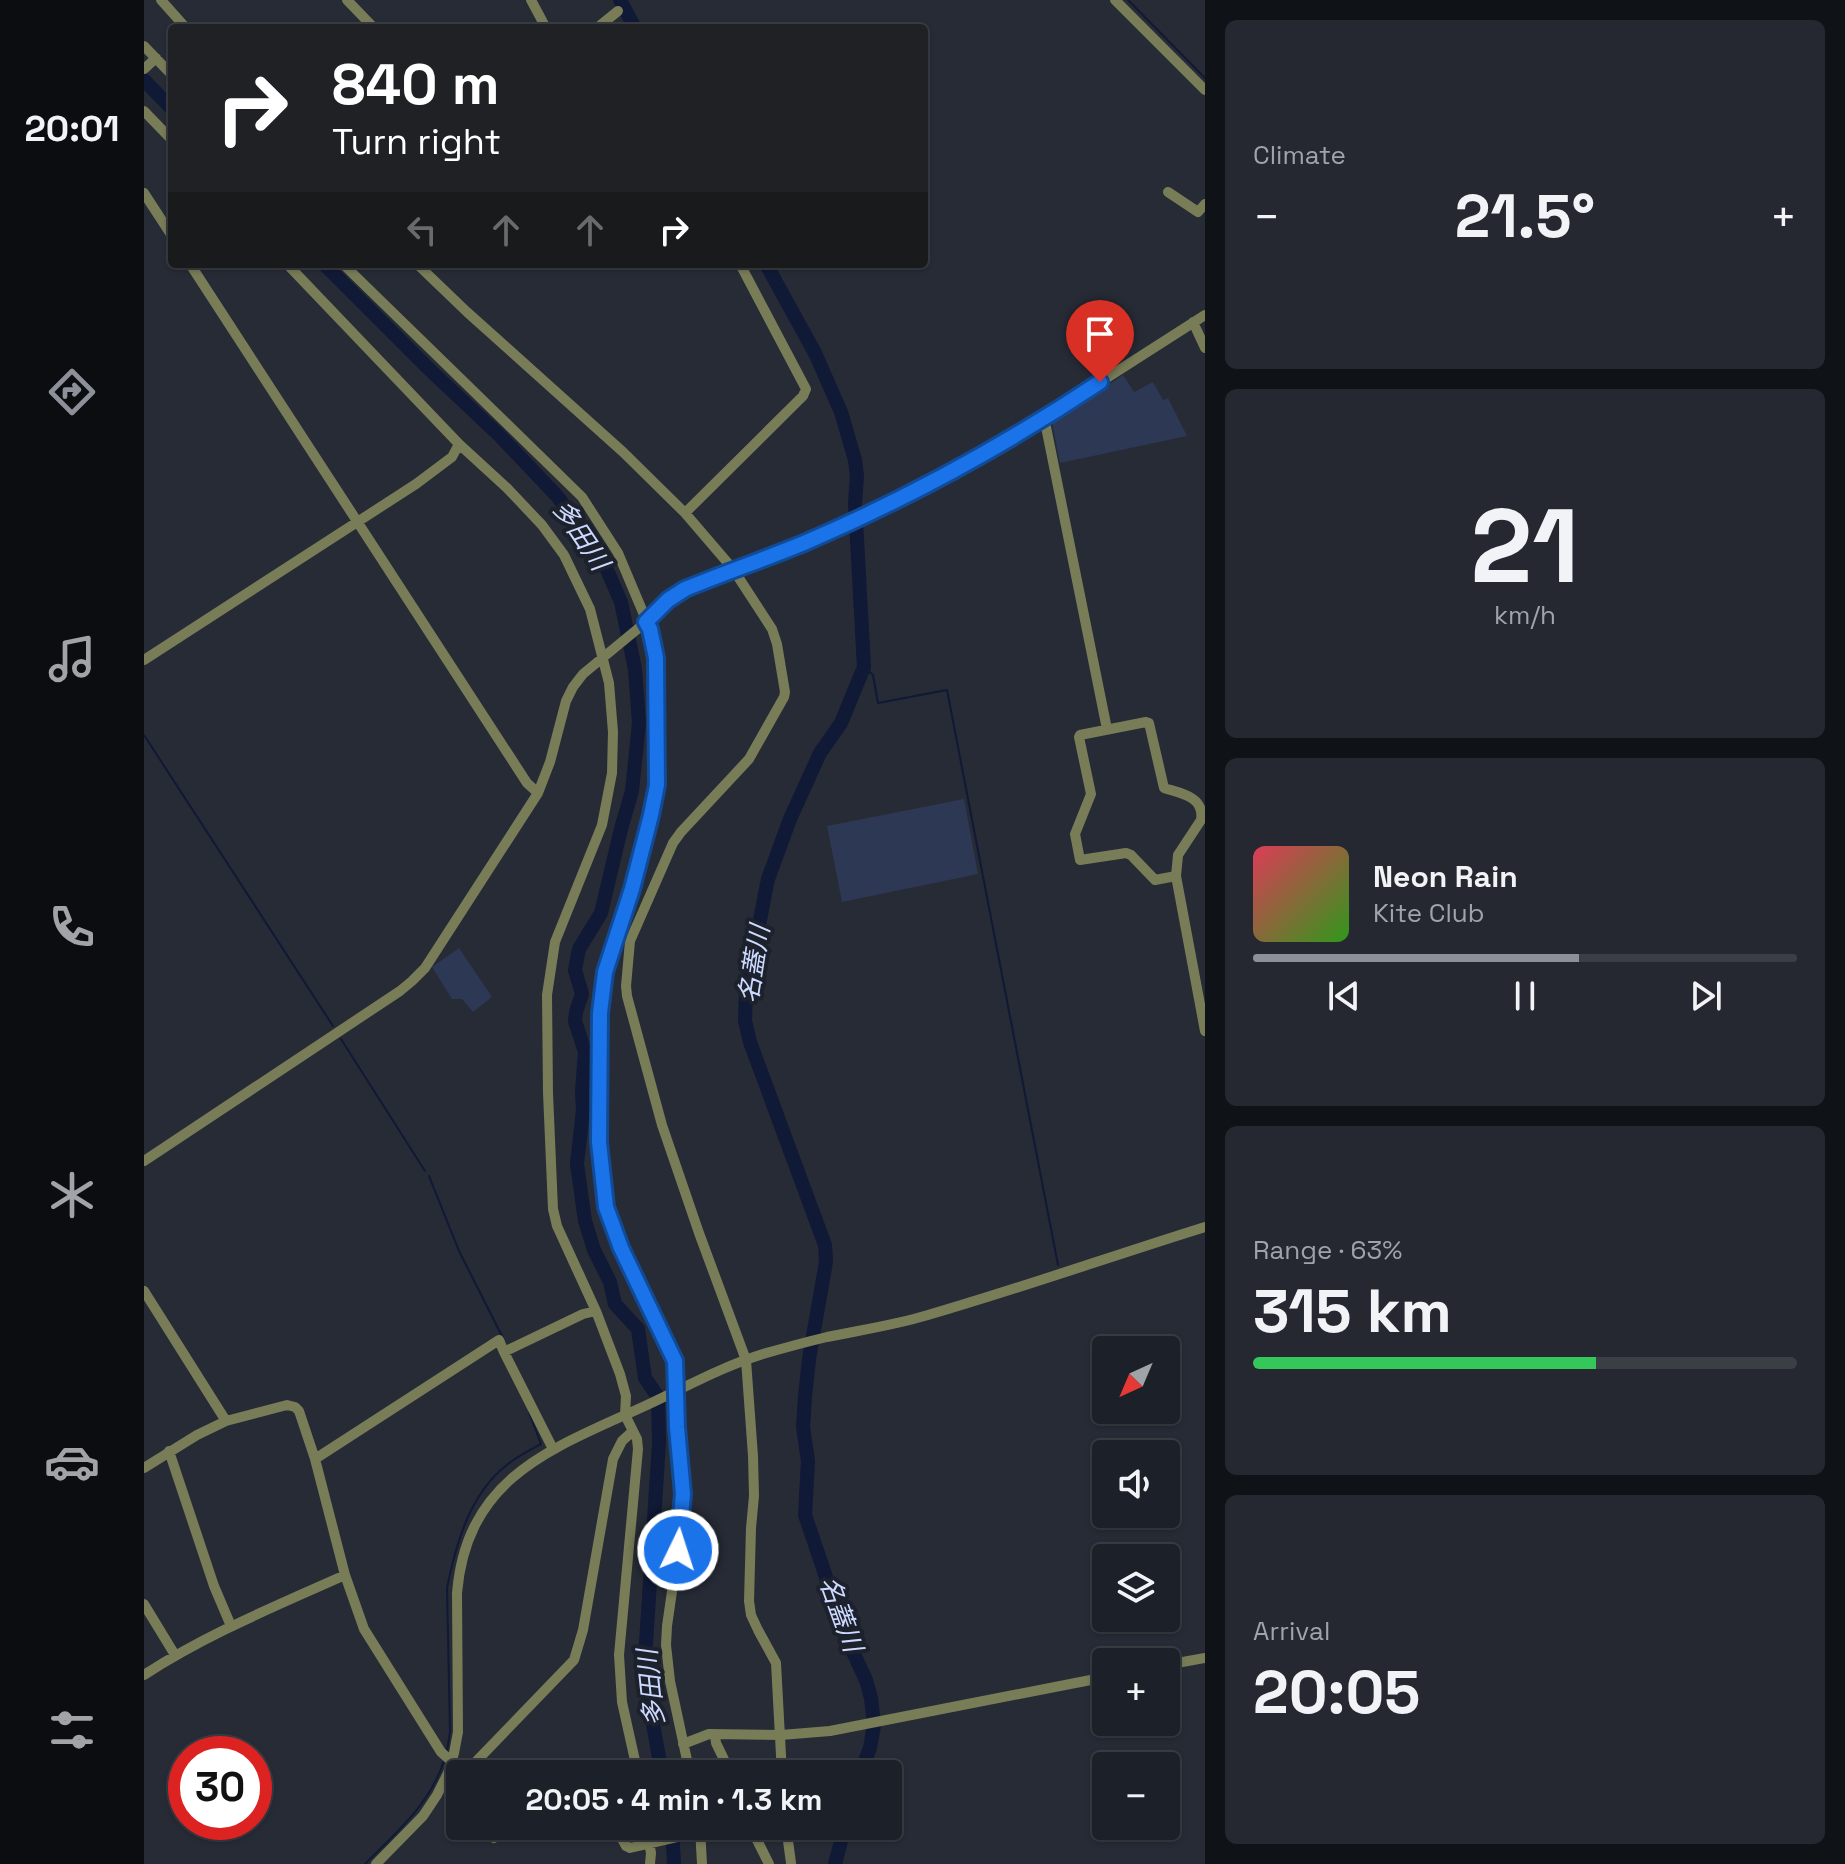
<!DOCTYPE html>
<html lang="en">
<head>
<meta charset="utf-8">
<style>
  body { margin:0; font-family:"Space Grotesk","Noto Sans JP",sans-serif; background:#252830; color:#f1f3f6; height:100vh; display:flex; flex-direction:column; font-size:30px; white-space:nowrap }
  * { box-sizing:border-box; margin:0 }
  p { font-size:26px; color:#a0a3a8 }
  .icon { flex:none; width:44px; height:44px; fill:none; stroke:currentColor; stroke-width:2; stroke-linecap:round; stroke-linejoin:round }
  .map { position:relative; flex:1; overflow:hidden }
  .sheet { display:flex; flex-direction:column; gap:20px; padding:20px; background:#0f1216; width:640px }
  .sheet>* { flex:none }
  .banner { position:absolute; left:24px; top:24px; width:760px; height:244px; border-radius:8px; box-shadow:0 2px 6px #0004,0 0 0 2px #3a3e45; background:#202124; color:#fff; overflow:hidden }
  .needle { width:52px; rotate:224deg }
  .tools { position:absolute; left:948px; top:1336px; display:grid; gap:16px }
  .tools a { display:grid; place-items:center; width:88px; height:88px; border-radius:8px; background:#1c2028; box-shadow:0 2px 6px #0004,0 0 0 2px #3a3e45; font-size:40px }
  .speed { position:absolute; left:24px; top:1736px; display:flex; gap:16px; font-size:40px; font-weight:700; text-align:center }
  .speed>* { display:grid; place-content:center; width:104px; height:104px; border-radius:50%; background:#1c2028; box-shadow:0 2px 6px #0004,0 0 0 2px #3a3e45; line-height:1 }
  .speed .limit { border:12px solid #d22; background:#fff; color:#111 }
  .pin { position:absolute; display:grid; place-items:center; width:68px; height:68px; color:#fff; margin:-82px -34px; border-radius:50% 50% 50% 0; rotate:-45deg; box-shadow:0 0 8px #0007 }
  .pin .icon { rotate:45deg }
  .me { position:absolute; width:88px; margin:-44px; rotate:4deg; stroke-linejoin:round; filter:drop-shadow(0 0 6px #0008) }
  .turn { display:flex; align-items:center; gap:28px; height:168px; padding:0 32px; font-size:36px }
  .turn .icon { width:104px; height:104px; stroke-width:2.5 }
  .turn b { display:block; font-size:56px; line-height:68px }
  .lanes { display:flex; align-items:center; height:76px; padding:0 32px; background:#0003; justify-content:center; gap:40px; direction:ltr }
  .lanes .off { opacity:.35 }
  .big { font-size:60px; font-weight:700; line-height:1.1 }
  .sheet .card { flex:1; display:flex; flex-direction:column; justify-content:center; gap:12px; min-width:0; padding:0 28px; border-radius:12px; background:#252830 }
  .sheet .dial { align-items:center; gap:0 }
  .dial b { font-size:104px; line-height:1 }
  .song { display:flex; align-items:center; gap:24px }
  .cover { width:96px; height:96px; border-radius:12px; background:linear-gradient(135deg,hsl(350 70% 55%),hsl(110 70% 35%)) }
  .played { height:8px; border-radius:4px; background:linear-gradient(90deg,#8c9099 60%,#3a3e45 60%) }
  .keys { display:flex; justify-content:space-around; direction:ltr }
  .heat { display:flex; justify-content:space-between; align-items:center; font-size:44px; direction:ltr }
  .charge { height:12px; border-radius:6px; background:linear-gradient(90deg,#34c759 63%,#3a3e45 0) }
  .trip { position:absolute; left:302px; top:1760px; width:456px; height:80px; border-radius:8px; background:#1c2028; box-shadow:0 2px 6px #0004,0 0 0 2px #3a3e45; font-weight:700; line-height:80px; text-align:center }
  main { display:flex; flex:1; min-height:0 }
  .menu { display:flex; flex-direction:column; width:144px; justify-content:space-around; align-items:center; background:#0b0d10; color:#a0a3a8 }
  .menu .icon { width:56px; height:56px }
  .menu .on { color:#8c9099 }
  .menu b { font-size:36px; color:#f1f3f6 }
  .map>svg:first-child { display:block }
  .green { fill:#2d3855 }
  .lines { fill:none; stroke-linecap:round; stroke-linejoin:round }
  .stream { stroke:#101936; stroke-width:2 }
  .river { stroke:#101936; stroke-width:14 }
  .minor { stroke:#787c57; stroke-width:10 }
  .route-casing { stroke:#114b97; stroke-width:20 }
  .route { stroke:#1a73e8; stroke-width:14 }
  .labels { text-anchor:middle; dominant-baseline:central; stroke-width:8; stroke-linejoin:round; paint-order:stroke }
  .water-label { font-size:26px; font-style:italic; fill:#ccdaff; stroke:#1d212c }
</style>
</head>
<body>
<main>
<nav class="menu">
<b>20:01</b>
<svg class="icon on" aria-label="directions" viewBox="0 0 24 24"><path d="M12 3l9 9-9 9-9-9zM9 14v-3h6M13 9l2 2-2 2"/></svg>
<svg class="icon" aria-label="music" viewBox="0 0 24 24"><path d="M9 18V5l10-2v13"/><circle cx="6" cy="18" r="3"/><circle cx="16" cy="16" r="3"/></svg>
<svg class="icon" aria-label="phone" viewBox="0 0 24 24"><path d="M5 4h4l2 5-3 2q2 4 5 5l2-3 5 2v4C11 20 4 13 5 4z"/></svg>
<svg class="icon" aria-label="climate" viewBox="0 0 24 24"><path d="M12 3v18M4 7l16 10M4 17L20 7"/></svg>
<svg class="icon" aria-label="car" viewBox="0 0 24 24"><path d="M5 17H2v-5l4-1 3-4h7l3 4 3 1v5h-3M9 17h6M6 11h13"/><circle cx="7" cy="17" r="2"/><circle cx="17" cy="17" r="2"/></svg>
<svg class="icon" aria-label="filters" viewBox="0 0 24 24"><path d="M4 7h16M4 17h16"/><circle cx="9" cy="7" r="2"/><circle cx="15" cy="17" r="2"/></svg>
</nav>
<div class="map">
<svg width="1061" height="1864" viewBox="0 0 1061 1864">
  <rect width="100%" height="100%" fill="#262b36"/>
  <!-- green -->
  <path class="green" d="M 979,375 L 990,392 L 1009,382 L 1019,400 L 1024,398 L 1043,436 L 916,463 L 908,422 Z
    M 820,799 L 834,874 L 698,902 L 683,826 Z
    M 315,948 L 348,997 L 329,1012 L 318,999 L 308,999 L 288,967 Z"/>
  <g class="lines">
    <!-- stream -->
    <path class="stream" d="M 984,0 L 1061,78
      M 720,667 L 729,675 L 734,703 L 803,690 L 914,1265
      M 0,735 L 189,1026
      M 197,1039 L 281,1171
      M 285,1176 L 315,1251 L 359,1338
      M 303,1751 L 306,1732 L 303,1588 C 312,1543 326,1493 364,1464 C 374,1456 386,1450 397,1444 L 385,1412
      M 221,1864 C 252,1833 286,1804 300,1761"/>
    <!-- river -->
    <path class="river" d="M 476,0 L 491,28
      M 0,80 L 28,109
      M 180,264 L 286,370 L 355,435 L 413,496 L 456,554 L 477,602 L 491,669 L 495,723 L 488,791 L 477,829 L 457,913 L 435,949 L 431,970 L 438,994 L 432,1012 L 431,1021 L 441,1052 L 438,1092 L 439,1110 L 433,1164 L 441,1221 L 450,1250 L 466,1282 L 471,1304 L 494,1329 L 501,1378 L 514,1397 L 515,1443 L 500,1674 L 518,1774
      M 622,264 L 671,353 L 697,412 L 711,460 L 713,476 L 711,503 L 720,667 L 697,723 L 676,753 L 646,819 L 624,879 L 602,991 L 601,1021 L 606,1042 L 681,1245 L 682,1262 L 665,1359 L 661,1397 L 659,1427 L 664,1461 L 661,1515 L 703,1639 L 722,1680 L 727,1698 L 730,1725 L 726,1748 L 716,1774
      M 528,1826 L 530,1864
      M 691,1864 L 701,1826"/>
    <!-- minor -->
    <path class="minor" d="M 17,0 L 42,28
      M 203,0 L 230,28
      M 387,0 L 402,28
      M 971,0 L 1061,90
      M 453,28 L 474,11
      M 0,46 L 28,75
      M 0,69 L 12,58
      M 0,111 L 28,140
      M 1024,192 L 1054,212 L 1061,204
      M 0,193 L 28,236
      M 46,264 L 383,783 L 394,793
      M 143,264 L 315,444 L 363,488 L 398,525 L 420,555 L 446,609 L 465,683 L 469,732 L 468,773 L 458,825 L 411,942 L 403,995 L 404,1093 L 409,1209 L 413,1226 L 452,1311 L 476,1374 L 482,1396 L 481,1415 L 493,1439 L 494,1449 L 475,1655 L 478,1702 L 494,1774
      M 199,264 L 438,497 L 474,553 L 506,629 L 512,658 L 513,785 L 507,815 L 488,889 L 461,972 L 456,1013 L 455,1142 L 462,1207 L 477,1248 L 531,1361 L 533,1427 L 539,1494 L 534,1550 L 523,1626 L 522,1645 L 526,1681 L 546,1774
      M 273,264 L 323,312 L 479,452 L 541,513 L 589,569 L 628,629 L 633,644 L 641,692 L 640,697 L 605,759 L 537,832 L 529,843 L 486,941 L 482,986 L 483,996 L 518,1125 L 555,1233 L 602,1360 L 609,1456 L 610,1496 L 607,1528 L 605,1601 L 607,1615 L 614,1630 L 632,1663 L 638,1774
      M 1049,322 L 1061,348
      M 900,417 L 963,729
      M 541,513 L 659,396 L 662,389 L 596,264
      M 0,660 L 272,484 L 308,457 L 315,444
      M 1032,876 L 1011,880 L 987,855 L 982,853 L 936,860 L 931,834 L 947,794 L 935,737 L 936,735 L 1002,722 L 1005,723 L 1020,788 C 1035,793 1061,796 1057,820 L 1034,855 L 1032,876 L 1061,1031
      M 0,1161 L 256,991 L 268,981 L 281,968 L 394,793 L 406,762 L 422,701 L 429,687 L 439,674 L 502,622 L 524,600 L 541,589 L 658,544 L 820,465 L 933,397 L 1061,315
      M 0,1291 L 82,1421
      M 360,1352 L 409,1449
      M 25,1451 L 70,1586 L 87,1626
      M 171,1459 L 355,1340 L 360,1352 L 439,1314 L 452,1311
      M 0,1468 L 53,1435 L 82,1421 L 143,1405 L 151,1407 L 155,1411 L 171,1459 L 201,1575 L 220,1629 L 297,1752 L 307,1761
      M 0,1604 L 31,1655
      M 1022,1665 L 1061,1658
      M 0,1675 C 63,1634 132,1606 201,1575
      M 571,1735 L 572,1743 L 587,1774
      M 539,1744 L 565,1734 L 637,1735 L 686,1731 L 962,1677
      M 320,1774 L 430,1660 L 439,1630 L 469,1459 L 478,1441 L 489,1431
      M 314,1780 L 316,1784
      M 342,1826 L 350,1838 L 371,1826
      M 471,1826 L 482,1846 L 486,1848 L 556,1832
      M 502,1826 L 507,1853 L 506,1864
      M 606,1826 L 625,1864
      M 642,1826 L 647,1863
      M 556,1828 L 558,1864
      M 232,1864 L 279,1816 L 293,1795 L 304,1773 L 310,1753 L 314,1732 L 313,1593 C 323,1475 410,1448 503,1405 C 540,1388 579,1366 619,1354 C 640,1348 662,1342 683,1337 C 717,1330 751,1325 784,1315 C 877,1288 968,1256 1061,1227"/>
  </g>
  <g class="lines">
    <!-- route casing -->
    <g class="route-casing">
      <path id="route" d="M 534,1550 L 539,1494 L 533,1427 L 531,1361 L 477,1248 L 462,1207 L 455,1142 L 456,1013 L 461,972 L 488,889 L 507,815 L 513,785 L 512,658 L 506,629 L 502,622 L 524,600 L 541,589 C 580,573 621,559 660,543 C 763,499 863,444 956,382"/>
    </g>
    <!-- route -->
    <use href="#route" class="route"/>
  </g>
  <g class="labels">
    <!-- water labels -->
    <g class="water-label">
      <text transform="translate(437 535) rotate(56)">多田川</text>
      <text transform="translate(610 964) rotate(-81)">名蓋川</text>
      <text transform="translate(697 1614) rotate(70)">名蓋川</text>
      <text transform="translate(507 1688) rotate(-96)">多田川</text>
    </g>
  </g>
</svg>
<div class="tools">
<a><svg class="needle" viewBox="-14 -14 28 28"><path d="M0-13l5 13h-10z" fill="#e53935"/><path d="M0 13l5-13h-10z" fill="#a0a3a8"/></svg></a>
<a><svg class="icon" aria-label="sound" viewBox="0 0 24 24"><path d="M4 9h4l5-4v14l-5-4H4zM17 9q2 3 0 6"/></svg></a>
<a><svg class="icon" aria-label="layers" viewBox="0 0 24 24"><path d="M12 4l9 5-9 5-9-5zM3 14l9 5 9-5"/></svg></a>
<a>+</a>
<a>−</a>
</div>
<div class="speed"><div class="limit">30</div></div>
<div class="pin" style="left:956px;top:382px;background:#d93025"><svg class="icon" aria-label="arrive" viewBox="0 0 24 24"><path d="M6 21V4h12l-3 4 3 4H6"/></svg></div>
<svg class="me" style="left:534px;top:1550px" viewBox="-20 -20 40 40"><circle r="17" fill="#1a73e8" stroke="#fff" stroke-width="3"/><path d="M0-11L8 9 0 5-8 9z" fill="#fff"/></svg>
<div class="trip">20:05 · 4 min · 1.3 km</div>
<div class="banner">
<div class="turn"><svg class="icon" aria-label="right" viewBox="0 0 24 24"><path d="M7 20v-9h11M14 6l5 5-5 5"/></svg><div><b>840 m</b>Turn right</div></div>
<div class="lanes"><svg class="icon off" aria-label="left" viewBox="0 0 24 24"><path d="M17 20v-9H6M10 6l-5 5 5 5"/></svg><svg class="icon off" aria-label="ahead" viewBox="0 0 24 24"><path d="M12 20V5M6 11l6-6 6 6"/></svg><svg class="icon off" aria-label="ahead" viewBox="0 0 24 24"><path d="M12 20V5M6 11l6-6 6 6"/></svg><svg class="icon" aria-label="right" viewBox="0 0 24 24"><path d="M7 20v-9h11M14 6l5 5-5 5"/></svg></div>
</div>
</div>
<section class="sheet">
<div class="card"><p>Climate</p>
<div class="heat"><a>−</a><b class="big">21.5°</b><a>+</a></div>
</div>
<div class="card dial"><b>21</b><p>km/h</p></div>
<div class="card">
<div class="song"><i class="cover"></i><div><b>Neon Rain</b><p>Kite Club</p></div></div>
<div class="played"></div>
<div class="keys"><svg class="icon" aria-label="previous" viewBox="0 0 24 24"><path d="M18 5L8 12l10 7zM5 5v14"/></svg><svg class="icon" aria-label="pause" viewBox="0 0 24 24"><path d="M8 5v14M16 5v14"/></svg><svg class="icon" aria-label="next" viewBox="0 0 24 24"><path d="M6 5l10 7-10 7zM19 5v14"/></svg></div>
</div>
<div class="card"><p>Range · 63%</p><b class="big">315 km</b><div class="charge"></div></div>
<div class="card"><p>Arrival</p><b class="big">20:05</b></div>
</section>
</main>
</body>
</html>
